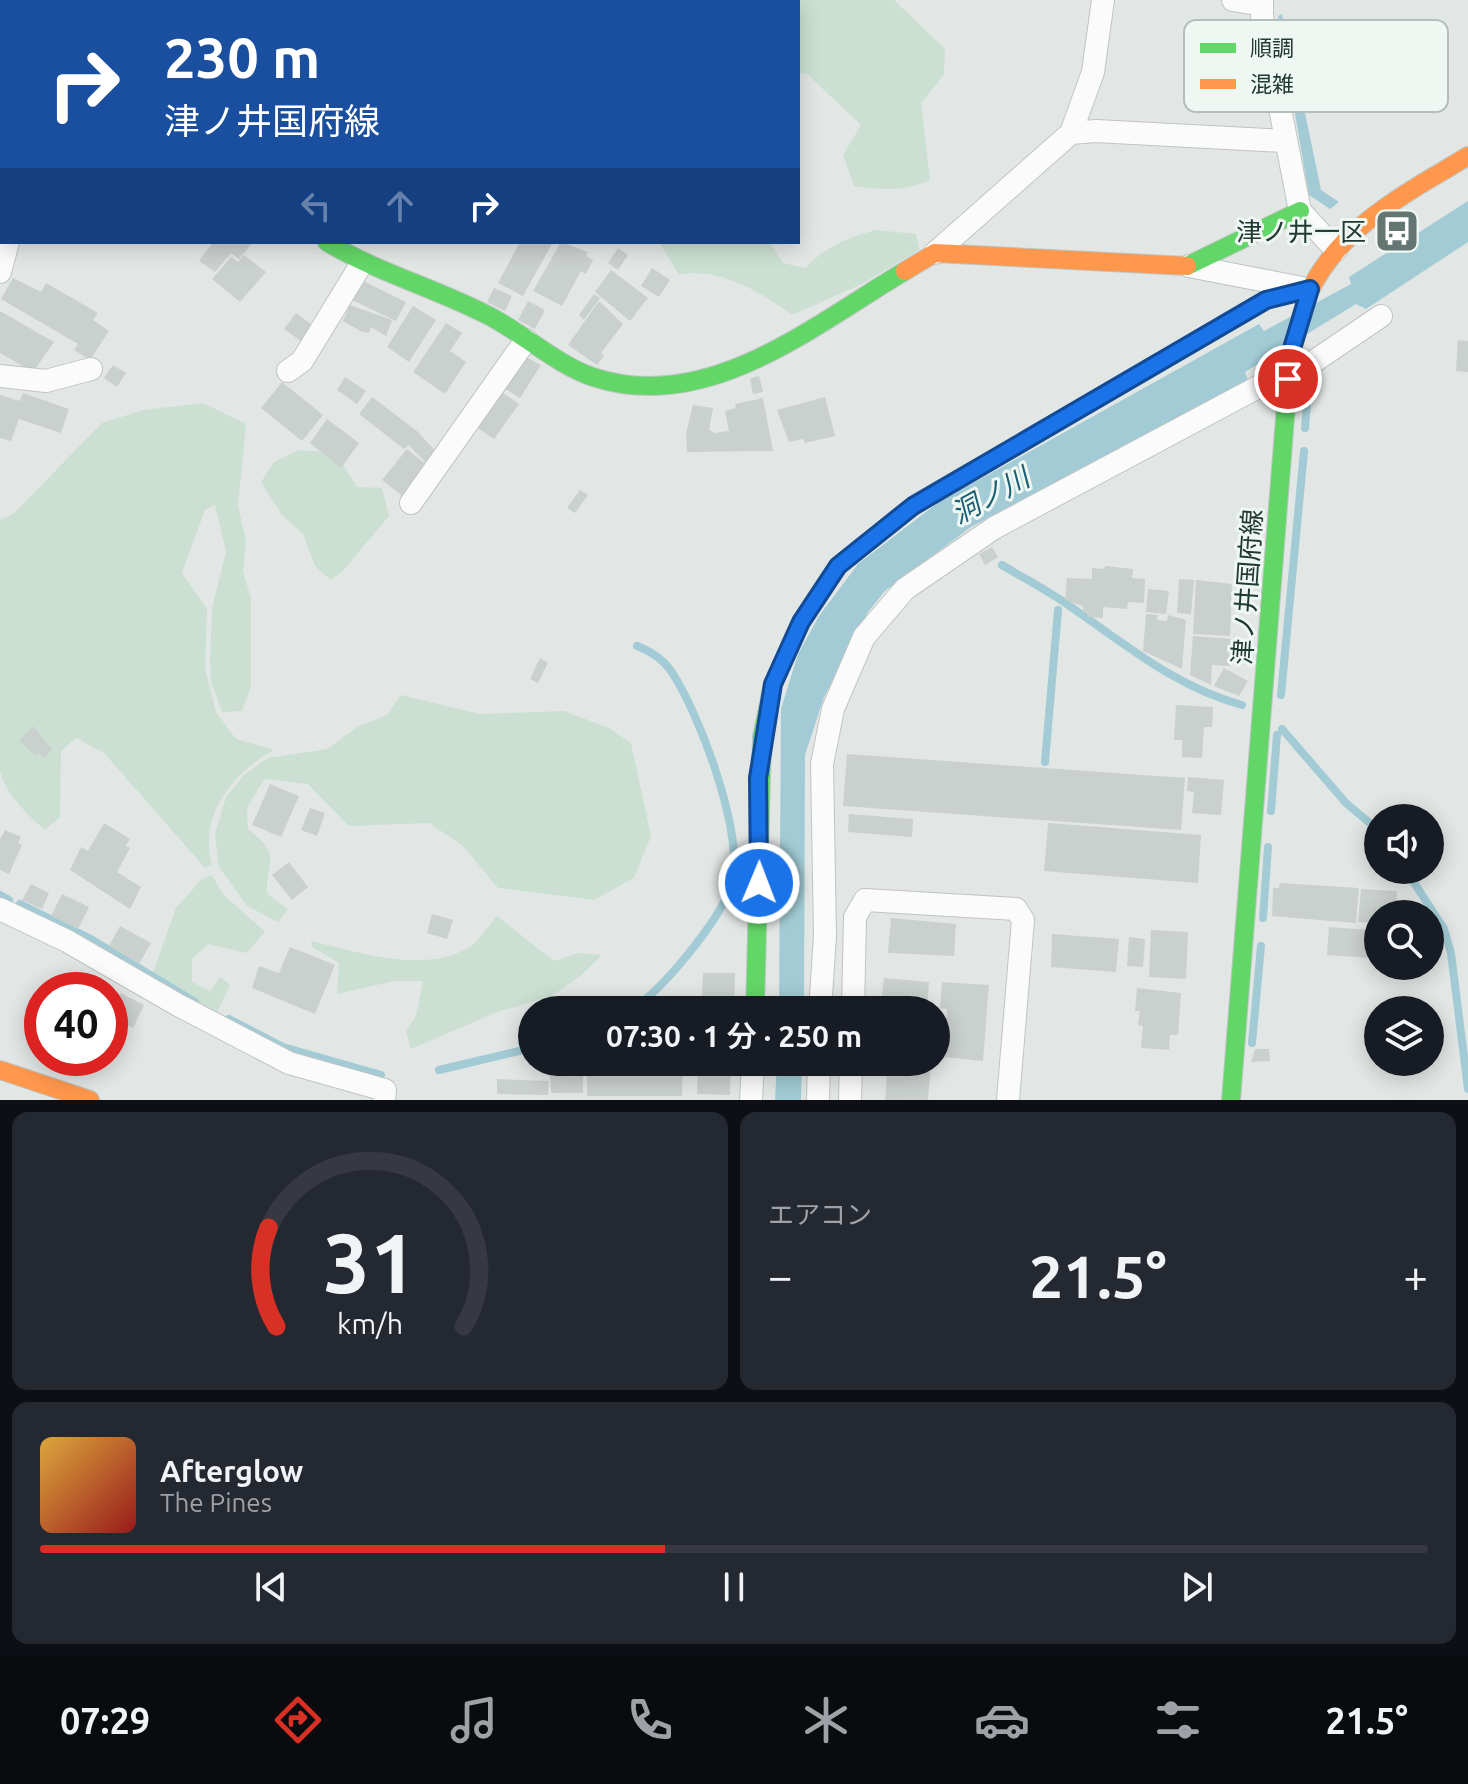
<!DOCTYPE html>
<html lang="ja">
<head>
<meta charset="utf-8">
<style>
  body { margin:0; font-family:Ubuntu,"Noto Sans JP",sans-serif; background:#242831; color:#f1f3f6; height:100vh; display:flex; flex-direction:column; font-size:30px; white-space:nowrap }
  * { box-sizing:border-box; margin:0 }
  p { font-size:26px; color:#9ea1a6 }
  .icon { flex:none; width:44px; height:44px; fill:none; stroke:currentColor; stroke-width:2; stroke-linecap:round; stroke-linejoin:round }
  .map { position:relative; height:1100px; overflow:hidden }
  .side { display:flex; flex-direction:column; gap:12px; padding:12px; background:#0d0f14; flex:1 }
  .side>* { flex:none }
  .hud { position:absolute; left:0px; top:0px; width:800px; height:244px; box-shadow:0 4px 20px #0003; background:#1a4fa0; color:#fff; overflow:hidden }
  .buttons { position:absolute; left:1364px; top:804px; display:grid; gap:16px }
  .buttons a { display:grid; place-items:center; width:80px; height:80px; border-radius:50%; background:#171b24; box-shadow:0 4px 20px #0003; font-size:40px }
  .speed { position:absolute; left:24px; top:972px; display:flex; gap:16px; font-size:40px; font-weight:700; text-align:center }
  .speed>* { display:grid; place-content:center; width:104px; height:104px; border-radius:50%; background:#171b24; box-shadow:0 4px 20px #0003; line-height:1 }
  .speed .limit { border:12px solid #d22; background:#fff; color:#111 }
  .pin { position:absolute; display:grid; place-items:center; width:68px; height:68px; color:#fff; margin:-34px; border:4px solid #fff; border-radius:50%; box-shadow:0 2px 8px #0007 }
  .me { position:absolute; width:88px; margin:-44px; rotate:1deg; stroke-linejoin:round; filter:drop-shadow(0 0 6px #0008) }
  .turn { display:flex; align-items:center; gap:28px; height:168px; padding:0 32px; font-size:36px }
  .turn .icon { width:104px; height:104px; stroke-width:2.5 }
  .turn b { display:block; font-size:56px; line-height:68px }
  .lanes { display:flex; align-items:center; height:76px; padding:0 32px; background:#0003; justify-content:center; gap:40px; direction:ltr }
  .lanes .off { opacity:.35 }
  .big { font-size:60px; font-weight:600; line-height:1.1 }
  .side .card { flex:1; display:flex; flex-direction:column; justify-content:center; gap:12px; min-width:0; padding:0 28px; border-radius:16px; background:#242831 }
  .side .dial { align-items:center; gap:0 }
  .dial svg { height:208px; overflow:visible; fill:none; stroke:#363941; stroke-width:7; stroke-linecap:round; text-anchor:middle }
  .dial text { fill:#f1f3f6; stroke:none }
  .song { display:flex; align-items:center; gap:24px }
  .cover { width:96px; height:96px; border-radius:12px; background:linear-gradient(135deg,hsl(40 70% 55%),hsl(0 70% 35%)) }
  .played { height:8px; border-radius:4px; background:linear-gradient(90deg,#d93025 45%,#363941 45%) }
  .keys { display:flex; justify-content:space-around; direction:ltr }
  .heat { display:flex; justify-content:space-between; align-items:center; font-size:44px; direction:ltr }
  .side .tiles { flex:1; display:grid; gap:12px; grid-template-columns:1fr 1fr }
  .card:last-child { grid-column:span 2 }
  .trip { position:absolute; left:518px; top:996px; width:432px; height:80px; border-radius:40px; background:#171b24; box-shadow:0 4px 20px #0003; font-weight:600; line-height:80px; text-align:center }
  .dock { display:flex; height:128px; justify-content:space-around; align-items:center; background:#090b0e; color:#9ea1a6 }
  .dock .icon { width:56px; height:56px }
  .dock .current { color:#d93025 }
  .dock b { font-size:36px; color:#f1f3f6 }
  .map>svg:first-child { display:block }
  .green { fill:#cbe0d2 }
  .water { fill:#a2cbd5 }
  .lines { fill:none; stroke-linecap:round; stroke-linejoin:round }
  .stream { stroke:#a2cbd5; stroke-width:8 }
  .building { fill:#cad0ce }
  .street-casing { stroke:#bfc4c2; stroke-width:24 }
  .fast-casing { stroke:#bdc5c2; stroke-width:20 }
  .slow-casing { stroke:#bdc5c2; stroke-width:20 }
  .street { stroke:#fbfbfb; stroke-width:22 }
  .fast { stroke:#63d668; stroke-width:18 }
  .slow { stroke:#ff974d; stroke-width:18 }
  .route-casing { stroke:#114b97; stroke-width:20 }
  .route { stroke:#1a73e8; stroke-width:14 }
  .labels { text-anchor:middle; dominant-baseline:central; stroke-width:6; stroke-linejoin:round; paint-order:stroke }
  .poi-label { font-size:26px; fill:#203934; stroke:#eff7f3; text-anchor:end }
  .street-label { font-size:26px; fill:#203934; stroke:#eff7f3 }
  .water-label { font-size:28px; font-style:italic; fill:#1c5f73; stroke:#eff7f3 }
  .key { fill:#eff7f3; stroke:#b1beba; stroke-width:2 }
  .key-label { font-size:22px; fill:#203934 }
</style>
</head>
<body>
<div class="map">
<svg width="1468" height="1100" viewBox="0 0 1468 1100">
  <rect width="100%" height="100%" fill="#e2e7e5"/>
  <!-- green -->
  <path class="green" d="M 751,0 L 894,0 L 945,49 L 944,75 L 921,103 L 930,180 C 903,192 882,190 854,186 L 843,155 L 861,125 L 807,74 L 798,73 L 798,2 Z
    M 876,230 L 916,234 L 919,250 L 864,283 L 792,315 C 760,292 719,266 679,275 L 659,242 L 770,242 L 783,263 L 805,268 C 825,247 848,237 876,230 Z
    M 203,403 L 246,424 L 238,505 L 246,542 L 243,571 L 251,598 L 251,686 L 242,711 L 222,712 L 211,682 L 210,660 L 212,608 L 226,552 L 215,505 L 205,510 L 182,573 L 207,609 L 205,668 L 216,712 L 236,739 L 274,750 C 233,772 198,816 212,865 L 205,868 L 104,753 L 76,738 L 61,751 L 60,817 L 45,830 C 28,815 5,794 0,771 L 0,520 L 13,514 L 102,423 L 143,410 Z
    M 299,450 L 336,453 L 357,487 L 382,488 L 389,516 L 342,572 L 331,580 L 315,566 L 303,534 L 282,515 L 261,482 L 274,462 Z
    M 401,695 L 480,714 L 564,711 L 609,728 L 631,743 L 651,836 L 634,878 L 594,900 L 498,888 L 462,845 L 429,823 L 349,826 L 308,784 L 264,779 L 247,808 L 248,829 C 283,857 266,857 267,894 L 288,909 L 278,922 L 247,906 L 219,867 L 215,834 L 226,797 L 246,773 L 268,758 L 327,749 L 357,727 L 387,715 Z
    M 212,875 L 223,894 L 265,932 L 246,953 L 208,944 L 192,959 L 192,982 L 210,991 L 220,977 L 230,985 L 214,1019 L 150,981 L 176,908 L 202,879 Z
    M 497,916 L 554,961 L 579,953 L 602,955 L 580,976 L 550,997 L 497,1012 L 411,1049 L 406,1031 L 416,1016 L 423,981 L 394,981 L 337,994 L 339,963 L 312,947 L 311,941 C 358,952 423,974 468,948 C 479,942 488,926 497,916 Z"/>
  <!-- water -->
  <path class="water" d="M 1282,14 L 1300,113 L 1305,113 L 1321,190 L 1339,202 L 1330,209 L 1309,195 L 1278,16 Z
    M 1468,201 L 1468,242 L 1366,309 L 1356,304 L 1245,372 L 1248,380 L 971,527 L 885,591 L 868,612 L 824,697 L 805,755 L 804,1010 L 779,1010 L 781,709 L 798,654 L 819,616 L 858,564 L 939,502 L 1259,324 L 1264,331 L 1351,284 L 1349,277 Z
    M 777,1062 L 802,1062 L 801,1100 L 775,1100 Z"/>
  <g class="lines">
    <!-- stream -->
    <path class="stream" d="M 156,0 L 156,2
      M 1305,428 L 1308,392
      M 1002,565 C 1025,579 1049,591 1071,607 C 1126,645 1176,687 1242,705
      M 1281,695 L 1304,451
      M 1282,729 L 1346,803 L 1378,830
      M 1045,762 L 1058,610
      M 1271,811 L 1277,735
      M 1406,870 L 1444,929 L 1451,953 L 1468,1089
      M 0,895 L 9,900
      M 20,904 L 89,938 L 195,1002
      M 1263,918 L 1268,847
      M 631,1010 C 662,991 718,922 731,887 C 747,839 699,712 671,671 C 663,659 650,651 637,646
      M 229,1019 L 283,1047 L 381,1075
      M 1252,1043 L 1261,946
      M 439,1070 L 532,1048"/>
  </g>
  <!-- building -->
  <path class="building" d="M 213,242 L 253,242 L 239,259 L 231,253 L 215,272 L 199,261 Z
    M 520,242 L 553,242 L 523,296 L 498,283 Z
    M 561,242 L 588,252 L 586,256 L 593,260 L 586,274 L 581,271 L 562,306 L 533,291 Z
    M 618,248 L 628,255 L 618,270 L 608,263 Z
    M 244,255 L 266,272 L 240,302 L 212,279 L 231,257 L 238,262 Z
    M 652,268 L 670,280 L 659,297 L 641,286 Z
    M 611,270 L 648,298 L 630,321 L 595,292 Z
    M 13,278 L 41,292 L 46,283 L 98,313 L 93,320 L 109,331 L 90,360 L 74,350 L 78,344 L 1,299 Z
    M 361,280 L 406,302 L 396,321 L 352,300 Z
    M 494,288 L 512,296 L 505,311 L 487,302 Z
    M 594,294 L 600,298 L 584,320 L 579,315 Z
    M 528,301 L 545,310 L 535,329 L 518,320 Z
    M 599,301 L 623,324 L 601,353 L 604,356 L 597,365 L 568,345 Z
    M 350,305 L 392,320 L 386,336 L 371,327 L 369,333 L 362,332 L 343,321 Z
    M 413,306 L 436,320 L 409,362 L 387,347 Z
    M 0,311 L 54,342 L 33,372 L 0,353 Z
    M 296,313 L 312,325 L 301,341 L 284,329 Z
    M 446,323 L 462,333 L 450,351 L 466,362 L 445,394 L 413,372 Z
    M 1458,340 L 1468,341 L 1468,372 L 1456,371 Z
    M 526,357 L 541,365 L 520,398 L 504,388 Z
    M 113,365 L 126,373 L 117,387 L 104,378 Z
    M 759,376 L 763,392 L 753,394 L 750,378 Z
    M 345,377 L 366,391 L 357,404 L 337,390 Z
    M 282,382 L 323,415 L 302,441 L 261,408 Z
    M 500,391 L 519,404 L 494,439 L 476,427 Z
    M 23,393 L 69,409 L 61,433 L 19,419 L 11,441 L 0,438 L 0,395 L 20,401 Z
    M 372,397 L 418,432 L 438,454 L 426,463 L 409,445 L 404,449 L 359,414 Z
    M 825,397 L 835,436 L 805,443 L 803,439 L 789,442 L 777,410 Z
    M 763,398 L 773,451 L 687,452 L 686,433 L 693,405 L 713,408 L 709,430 L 715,433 L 729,431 L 725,411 L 736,408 L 735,404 Z
    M 327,419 L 359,443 L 341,468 L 310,443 Z
    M 407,449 L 430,468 L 406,499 L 382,480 Z
    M 580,490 L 588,495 L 575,513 L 567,508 Z
    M 992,547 L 998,557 L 985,565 L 979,554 Z
    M 1105,566 L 1133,569 L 1132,578 L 1145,579 L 1144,603 L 1128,602 L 1127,609 L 1103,607 L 1103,618 L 1088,617 L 1088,613 L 1083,613 L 1083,606 L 1065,600 L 1067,578 L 1092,579 L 1092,568 L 1105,569 Z
    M 1179,579 L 1194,580 L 1191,614 L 1177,613 Z
    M 1196,580 L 1232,584 L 1230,636 L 1193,634 Z
    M 1148,589 L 1169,591 L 1166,614 L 1146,612 Z
    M 1146,614 L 1158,615 L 1157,620 L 1167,621 L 1168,615 L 1186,620 L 1182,669 L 1143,651 Z
    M 1193,636 L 1232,639 L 1230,666 L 1212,665 L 1211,685 L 1190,675 Z
    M 540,658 L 548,663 L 538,683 L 530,679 Z
    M 1224,668 L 1248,681 L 1239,696 L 1214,686 Z
    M 1176,705 L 1213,707 L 1212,727 L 1204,727 L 1202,758 L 1182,757 L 1182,740 L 1174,740 Z
    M 33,726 L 52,749 L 44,758 L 38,753 L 36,756 L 19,741 Z
    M 847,754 L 1185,778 L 1181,830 L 843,806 Z
    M 1188,777 L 1224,780 L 1221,815 L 1192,813 L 1194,792 L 1187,791 Z
    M 270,784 L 299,796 L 281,837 L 252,825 Z
    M 310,808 L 325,813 L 317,836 L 301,830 Z
    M 849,814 L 913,819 L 912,837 L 848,832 Z
    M 104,823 L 130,839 L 126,846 L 130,848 L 117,872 L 141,887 L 130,909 L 70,870 L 81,847 L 88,851 Z
    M 1048,823 L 1201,835 L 1198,883 L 1044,871 Z
    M 5,830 L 21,837 L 18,843 L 22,845 L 9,874 L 0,870 L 0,839 Z
    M 289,862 L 308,887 L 292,900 L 272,875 Z
    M 1280,883 L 1359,888 L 1356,923 L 1272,916 L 1273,888 L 1279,888 Z
    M 31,884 L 49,893 L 42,909 L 22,900 Z
    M 1361,889 L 1397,891 L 1395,914 L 1378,914 L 1378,923 L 1358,922 Z
    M 62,894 L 89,907 L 78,929 L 51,916 Z
    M 432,914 L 453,920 L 447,939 L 427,933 Z
    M 891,918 L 956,924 L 954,956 L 888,953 Z
    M 120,926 L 151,943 L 139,964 L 109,946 Z
    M 1329,927 L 1370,930 L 1369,958 L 1327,955 Z
    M 1151,930 L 1188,932 L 1186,979 L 1149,977 Z
    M 1052,934 L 1119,939 L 1116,972 L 1051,967 Z
    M 1129,937 L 1145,939 L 1143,967 L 1127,966 Z
    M 290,947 L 335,965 L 315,1014 L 252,988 L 259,966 L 279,973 Z
    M 703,973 L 735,973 L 734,1010 L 701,1010 Z
    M 884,978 L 929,982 L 927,1010 L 886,1010 L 887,1003 L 881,1003 Z
    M 942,982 L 989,985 L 983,1061 L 943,1057 L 947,1009 L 940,1008 Z
    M 1137,988 L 1181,993 L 1178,1035 L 1170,1035 L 1169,1050 L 1141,1048 L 1143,1026 L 1138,1025 L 1140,1011 L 1135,1011 Z
    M 121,993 L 144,1005 L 133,1028 L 119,1022 L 118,1008 L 113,1006 Z
    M 1255,1049 L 1269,1049 L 1270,1061 L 1251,1062 Z
    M 670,1062 L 683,1062 L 682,1096 L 587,1096 L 587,1063 Z
    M 698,1062 L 731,1062 L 730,1095 L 697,1094 Z
    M 888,1062 L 931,1063 L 928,1100 L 885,1100 Z
    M 550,1069 L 583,1069 L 583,1093 L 551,1093 Z
    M 497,1079 L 549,1081 L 548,1095 L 497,1094 Z"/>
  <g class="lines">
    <!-- street casing -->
    <g class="street-casing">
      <path id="street" d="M 1233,0 L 1262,5
        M 1262,0 L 1262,16 L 1300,211 L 1336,250
        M 1071,133 L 1093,72 L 1103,0
        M 935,253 L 1071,133 L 1096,131 L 1284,141
        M 1189,266 L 1302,288
        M 0,272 L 8,242
        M 288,371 L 302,361 L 362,263
        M 0,376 L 46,381 L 91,369
        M 411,503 L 526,340
        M 0,909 L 67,941 L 178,1005 L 289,1063 L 385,1090 L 384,1100
        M 820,1010 L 825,936 L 822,764 L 833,709 L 864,637 L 905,589 L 994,528 L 1262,385 L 1288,379 L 1381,316
        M 853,1010 L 855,917 L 865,900 L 1016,909 L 1023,920 L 1008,1100
        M 751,1100 L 753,1062
        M 818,1100 L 819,1062
        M 850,1100 L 851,1062"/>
    </g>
    <!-- fast casing -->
    <g class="fast-casing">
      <path id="fast" d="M 327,242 C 380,274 439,289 493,318 C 526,336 558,365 593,377 C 707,415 814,325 905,271
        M 1187,266 L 1300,211
        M 1196,341 L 1266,300 L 1310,289
        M 755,1010 L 762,737 L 773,684 L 801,622 L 838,566 L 913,506 L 935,493
        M 1231,1100 L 1290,355 L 1308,294"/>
    </g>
    <!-- slow casing -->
    <g class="slow-casing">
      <path id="slow" d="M 905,271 L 935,253 L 1187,266
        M 1308,294 C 1340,226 1407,193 1468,156
        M 935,493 L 1196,341
        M 0,1070 L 90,1100"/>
    </g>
    <!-- street -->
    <use href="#street" class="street"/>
    <!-- fast -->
    <use href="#fast" class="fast"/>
    <!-- slow -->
    <use href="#slow" class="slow"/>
  </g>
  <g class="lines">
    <!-- route casing -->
    <g class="route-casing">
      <path id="route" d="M 759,883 L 758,778 L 773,684 L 801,622 L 838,566 L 913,506 L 1266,300 L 1310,289 L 1290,355 L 1288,379"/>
    </g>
    <!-- route -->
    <use href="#route" class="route"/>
  </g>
  <!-- icons -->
  <defs>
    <g id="bus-square" transform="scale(2.3)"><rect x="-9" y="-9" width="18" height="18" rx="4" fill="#647672" stroke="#eff7f3"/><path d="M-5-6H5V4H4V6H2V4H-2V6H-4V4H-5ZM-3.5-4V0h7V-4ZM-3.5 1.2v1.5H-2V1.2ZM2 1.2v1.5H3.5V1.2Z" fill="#fff"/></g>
  </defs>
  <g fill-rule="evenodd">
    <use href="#bus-square" x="1397" y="231"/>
  </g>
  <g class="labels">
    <!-- poi labels -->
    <g class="poi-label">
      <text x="1366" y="231">津ノ井一区</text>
    </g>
    <!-- street labels -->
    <g class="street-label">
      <text transform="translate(1247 587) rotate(-86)">津ノ井国府線</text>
    </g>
    <!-- water labels -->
    <g class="water-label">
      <text transform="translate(990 495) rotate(-29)">洞ノ川</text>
    </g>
  </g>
  <!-- legend -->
  <rect x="1184" y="20" width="264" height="92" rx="12" class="key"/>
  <rect x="1200" y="43" width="36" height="10" fill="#63d668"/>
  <rect x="1200" y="79" width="36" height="10" fill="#ff974d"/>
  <g class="key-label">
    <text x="1250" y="56">順調</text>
    <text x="1250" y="92">混雑</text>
  </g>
</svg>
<div class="buttons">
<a><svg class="icon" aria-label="sound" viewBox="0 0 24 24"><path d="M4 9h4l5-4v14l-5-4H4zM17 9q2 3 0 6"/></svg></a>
<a><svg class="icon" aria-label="search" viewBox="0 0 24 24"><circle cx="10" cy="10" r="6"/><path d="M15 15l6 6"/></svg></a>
<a><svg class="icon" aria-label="layers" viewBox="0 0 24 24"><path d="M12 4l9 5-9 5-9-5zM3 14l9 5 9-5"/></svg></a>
</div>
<div class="speed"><div class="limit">40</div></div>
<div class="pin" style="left:1288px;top:379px;background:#d93025"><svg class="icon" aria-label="arrive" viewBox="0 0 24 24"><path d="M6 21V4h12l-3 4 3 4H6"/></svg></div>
<svg class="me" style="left:759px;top:883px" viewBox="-20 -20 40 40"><circle r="17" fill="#1a73e8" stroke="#fff" stroke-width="3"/><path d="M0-11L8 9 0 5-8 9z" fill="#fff"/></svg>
<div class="trip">07:30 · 1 分 · 250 m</div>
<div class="hud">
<div class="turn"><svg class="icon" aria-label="right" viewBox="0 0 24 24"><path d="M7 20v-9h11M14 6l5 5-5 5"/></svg><div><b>230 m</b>津ノ井国府線</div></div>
<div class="lanes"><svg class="icon off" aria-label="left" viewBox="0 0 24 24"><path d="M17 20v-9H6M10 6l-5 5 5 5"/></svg><svg class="icon off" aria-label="ahead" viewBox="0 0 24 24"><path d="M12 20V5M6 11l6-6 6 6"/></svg><svg class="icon" aria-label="right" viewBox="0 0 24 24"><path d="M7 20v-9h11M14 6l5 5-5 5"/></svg></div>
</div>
</div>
<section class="side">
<div class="tiles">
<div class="card dial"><svg viewBox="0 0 100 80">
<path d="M14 69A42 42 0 1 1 86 69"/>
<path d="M14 69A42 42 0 0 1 11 31" stroke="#d93025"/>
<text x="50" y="56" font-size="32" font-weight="700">31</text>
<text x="50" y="72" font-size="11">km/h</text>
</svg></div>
<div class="card"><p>エアコン</p>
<div class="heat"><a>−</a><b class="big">21.5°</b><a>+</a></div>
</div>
<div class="card">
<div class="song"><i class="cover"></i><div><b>Afterglow</b><p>The Pines</p></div></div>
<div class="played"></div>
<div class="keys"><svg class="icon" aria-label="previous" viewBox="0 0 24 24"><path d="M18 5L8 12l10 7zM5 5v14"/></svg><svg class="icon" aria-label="pause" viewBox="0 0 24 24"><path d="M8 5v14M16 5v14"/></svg><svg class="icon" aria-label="next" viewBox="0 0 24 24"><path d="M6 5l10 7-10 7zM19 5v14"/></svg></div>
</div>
</div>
</section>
<nav class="dock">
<b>07:29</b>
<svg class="icon current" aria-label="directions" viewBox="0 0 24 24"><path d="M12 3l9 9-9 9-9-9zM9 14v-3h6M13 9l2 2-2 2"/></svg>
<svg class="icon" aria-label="music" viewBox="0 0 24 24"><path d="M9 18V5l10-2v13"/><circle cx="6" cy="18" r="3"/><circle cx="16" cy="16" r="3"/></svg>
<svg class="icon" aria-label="phone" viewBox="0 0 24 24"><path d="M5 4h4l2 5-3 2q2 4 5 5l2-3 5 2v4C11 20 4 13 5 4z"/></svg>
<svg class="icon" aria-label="climate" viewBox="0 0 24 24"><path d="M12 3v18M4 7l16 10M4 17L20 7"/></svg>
<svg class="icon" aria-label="car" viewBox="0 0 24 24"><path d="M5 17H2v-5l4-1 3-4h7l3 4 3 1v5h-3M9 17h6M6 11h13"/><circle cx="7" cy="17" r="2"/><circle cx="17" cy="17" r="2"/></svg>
<svg class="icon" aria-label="filters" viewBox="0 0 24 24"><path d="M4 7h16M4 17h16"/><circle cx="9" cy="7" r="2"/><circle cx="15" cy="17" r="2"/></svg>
<b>21.5°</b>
</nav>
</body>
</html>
